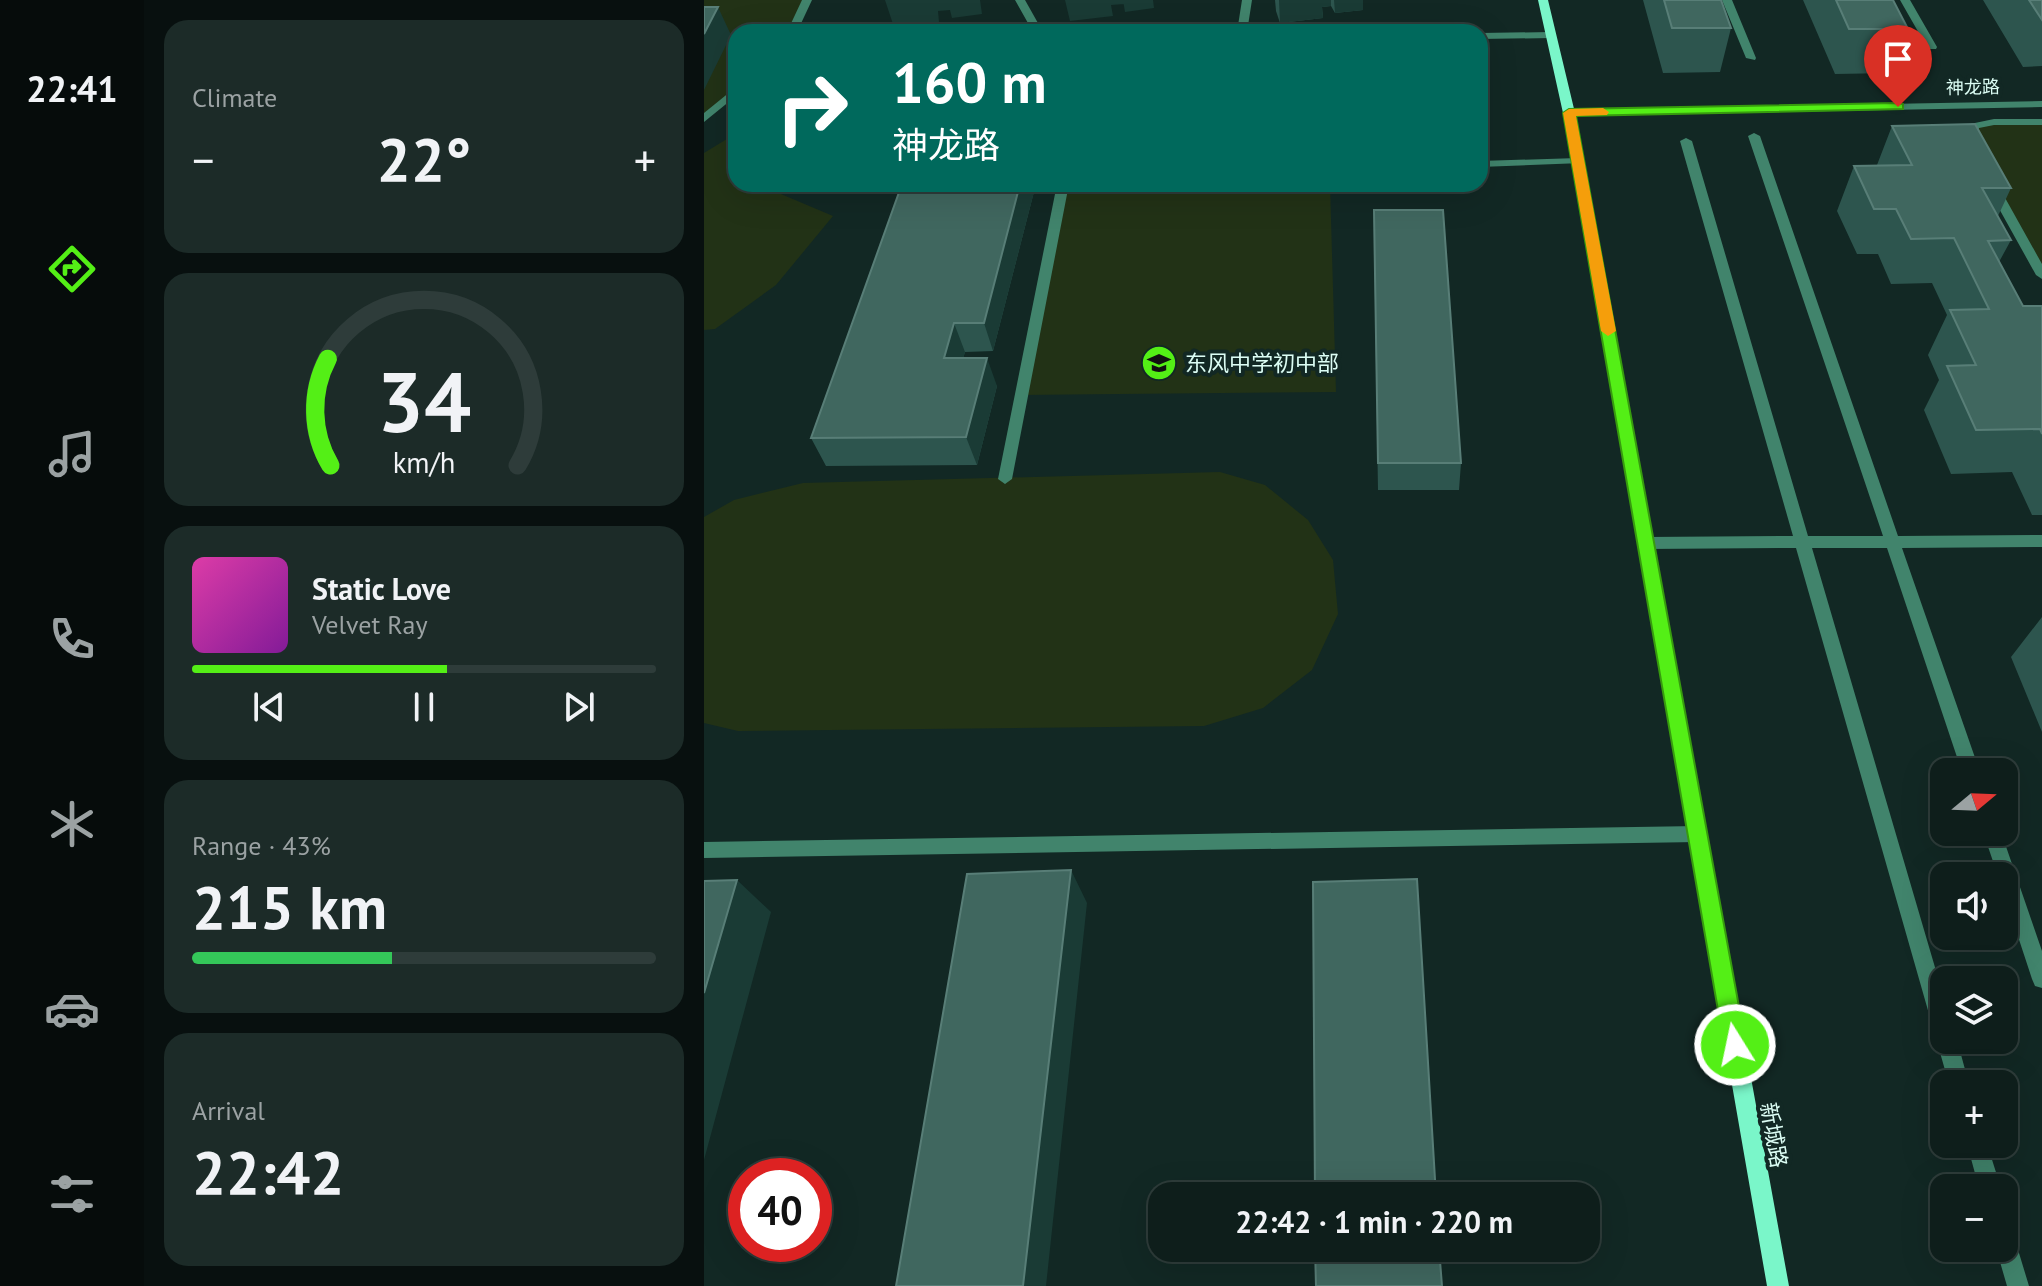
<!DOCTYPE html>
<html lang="en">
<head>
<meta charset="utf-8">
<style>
  body { margin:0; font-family:"PT Sans","Noto Sans SC",sans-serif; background:#1c2b28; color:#f1f3f6; height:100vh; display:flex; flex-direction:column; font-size:30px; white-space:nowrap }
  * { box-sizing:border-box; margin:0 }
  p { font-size:26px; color:#9ba2a3 }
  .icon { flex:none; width:44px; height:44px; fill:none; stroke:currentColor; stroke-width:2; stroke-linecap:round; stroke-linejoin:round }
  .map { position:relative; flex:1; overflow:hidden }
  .sheet { display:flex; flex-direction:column; gap:20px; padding:20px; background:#08100f; width:560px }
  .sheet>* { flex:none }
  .top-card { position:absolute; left:24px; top:24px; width:760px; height:168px; border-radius:24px; box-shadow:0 8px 32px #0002,0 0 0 2px #2e3c3a; background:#00695c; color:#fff; overflow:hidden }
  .needle { width:52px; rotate:71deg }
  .buttons { position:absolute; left:1226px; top:758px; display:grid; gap:16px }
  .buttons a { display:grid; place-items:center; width:88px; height:88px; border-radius:16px; background:#0e1e1b; box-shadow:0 8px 32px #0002,0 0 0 2px #2e3c3a; font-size:40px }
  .speed { position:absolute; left:24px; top:1158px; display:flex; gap:16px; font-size:40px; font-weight:700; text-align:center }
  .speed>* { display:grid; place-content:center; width:104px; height:104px; border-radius:50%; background:#0e1e1b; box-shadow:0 8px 32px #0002,0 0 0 2px #2e3c3a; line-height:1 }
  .speed .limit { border:12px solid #d22; background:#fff; color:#111 }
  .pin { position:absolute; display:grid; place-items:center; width:68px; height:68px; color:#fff; margin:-82px -34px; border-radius:50% 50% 50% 0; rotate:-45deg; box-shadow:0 0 8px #0007 }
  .pin .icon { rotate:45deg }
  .me { position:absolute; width:88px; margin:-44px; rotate:350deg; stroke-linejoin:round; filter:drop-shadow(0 0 6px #0008) }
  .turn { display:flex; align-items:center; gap:28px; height:168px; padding:0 32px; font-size:36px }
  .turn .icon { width:104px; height:104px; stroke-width:2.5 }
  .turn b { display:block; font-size:56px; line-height:68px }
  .big { font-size:60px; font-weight:700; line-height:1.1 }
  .sheet .tile { flex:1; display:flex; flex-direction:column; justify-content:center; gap:12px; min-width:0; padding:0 28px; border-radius:24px; background:#1c2b28 }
  .sheet .dial { align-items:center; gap:0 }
  .dial svg { height:208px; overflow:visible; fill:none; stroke:#2e3c3a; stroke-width:7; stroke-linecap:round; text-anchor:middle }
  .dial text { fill:#f1f3f6; stroke:none }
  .song { display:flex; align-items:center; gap:24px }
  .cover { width:96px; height:96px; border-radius:12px; background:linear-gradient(135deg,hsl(320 70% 55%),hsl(290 70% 35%)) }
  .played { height:8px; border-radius:4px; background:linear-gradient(90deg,#54ef16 55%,#2e3c3a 55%) }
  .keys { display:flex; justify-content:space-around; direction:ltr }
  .heat { display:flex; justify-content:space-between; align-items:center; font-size:44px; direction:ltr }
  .charge { height:12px; border-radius:6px; background:linear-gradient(90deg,#34c759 43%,#2e3c3a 0) }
  .trip { position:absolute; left:444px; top:1182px; width:452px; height:80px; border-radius:24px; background:#0e1e1b; box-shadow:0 8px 32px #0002,0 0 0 2px #2e3c3a; font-weight:700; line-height:80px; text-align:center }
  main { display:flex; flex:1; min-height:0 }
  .menu { display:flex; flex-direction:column; width:144px; justify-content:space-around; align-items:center; background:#060c0b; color:#9ba2a3 }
  .menu .icon { width:56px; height:56px }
  .menu .selected { color:#54ef16 }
  .menu b { font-size:36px; color:#f1f3f6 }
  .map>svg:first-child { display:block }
  .green { fill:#223216 }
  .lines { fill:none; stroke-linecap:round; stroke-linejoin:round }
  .lane { fill:#41846c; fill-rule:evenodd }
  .street { fill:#41846c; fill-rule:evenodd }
  .secondary { fill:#7af6c9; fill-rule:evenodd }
  .wall { fill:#2d554e }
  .shaded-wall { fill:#1a3b35 }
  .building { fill:#40675f; stroke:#587e77; stroke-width:2 }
  .route { fill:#54ef16; stroke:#379b0e; stroke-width:2 }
  .slow { fill:#f59e0b }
  .labels { text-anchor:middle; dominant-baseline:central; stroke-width:8; stroke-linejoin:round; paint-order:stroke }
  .far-street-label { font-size:18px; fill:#dcfdf4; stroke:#122824 }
  .poi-label { font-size:22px; fill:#dcfdf4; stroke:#122824; text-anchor:start }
  .street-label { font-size:22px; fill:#dcfdf4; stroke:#122824 }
</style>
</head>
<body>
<main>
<nav class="menu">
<b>22:41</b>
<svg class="icon selected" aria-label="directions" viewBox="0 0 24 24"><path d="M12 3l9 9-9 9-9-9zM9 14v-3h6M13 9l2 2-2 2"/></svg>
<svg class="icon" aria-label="music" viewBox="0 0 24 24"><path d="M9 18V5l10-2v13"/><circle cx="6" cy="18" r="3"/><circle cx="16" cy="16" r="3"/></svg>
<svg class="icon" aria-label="phone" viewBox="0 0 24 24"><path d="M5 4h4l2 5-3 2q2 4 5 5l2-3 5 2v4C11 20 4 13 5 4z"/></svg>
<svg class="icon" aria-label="climate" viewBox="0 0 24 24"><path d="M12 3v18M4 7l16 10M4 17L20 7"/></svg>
<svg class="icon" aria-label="car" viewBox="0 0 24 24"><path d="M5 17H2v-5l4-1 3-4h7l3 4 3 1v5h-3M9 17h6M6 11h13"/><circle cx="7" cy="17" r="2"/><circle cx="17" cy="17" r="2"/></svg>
<svg class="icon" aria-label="filters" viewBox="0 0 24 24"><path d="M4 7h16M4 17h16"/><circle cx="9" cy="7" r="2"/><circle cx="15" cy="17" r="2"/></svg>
</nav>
<section class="sheet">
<div class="tile"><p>Climate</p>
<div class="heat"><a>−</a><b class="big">22°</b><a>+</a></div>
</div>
<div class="tile dial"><svg viewBox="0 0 100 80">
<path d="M14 69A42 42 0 1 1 86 69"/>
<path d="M14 69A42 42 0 0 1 13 28" stroke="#54ef16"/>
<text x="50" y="56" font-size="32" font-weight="700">34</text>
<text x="50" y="72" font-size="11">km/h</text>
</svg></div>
<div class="tile">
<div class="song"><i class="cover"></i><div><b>Static Love</b><p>Velvet Ray</p></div></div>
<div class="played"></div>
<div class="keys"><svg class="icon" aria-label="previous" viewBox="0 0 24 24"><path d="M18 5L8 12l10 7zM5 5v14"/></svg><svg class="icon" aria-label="pause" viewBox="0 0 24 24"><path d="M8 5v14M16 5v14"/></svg><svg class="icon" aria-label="next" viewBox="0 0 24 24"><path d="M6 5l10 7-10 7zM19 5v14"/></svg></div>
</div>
<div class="tile"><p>Range · 43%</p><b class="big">215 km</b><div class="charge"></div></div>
<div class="tile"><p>Arrival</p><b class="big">22:42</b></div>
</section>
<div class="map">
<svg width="1338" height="1286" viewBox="0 0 1338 1286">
  <rect width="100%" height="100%" fill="#122824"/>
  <!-- green -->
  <path class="green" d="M 0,0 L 103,0 L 88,32 L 32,32 L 32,90 L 0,119 Z
    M 1290,122 L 1338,122 L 1338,275 L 1263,141 L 1270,126 Z
    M 31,134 L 32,184 L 53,184 L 129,216 L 72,285 L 11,329 L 0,330 L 0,153 Z
    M 359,184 L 626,184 L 632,392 L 314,395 Z
    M 516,472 L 561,485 L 604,520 L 629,560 L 634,614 L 608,670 L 559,708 L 500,726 L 34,731 L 0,723 L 0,517 L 30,500 L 99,483 Z"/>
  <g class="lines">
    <!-- lane -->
    <path class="lane" d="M 311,0 L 321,0 L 339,32 L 329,32 Z
      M 538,0 L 548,0 L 543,32 L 533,32 Z
      M 1018,0 L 1028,0 L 1052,58 L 1051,60 L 1042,58 Z
      M 1196,0 L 1206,0 L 1233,47 L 1232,49 L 1224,49 Z
      M 776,33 L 847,32 L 852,35 L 847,38 L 776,39 Z
      M 1290,119 L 1338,119 L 1338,125 L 1290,125 L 1275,128 L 1268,145 L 1260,145 L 1258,143 L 1266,124 Z
      M 1050,133 L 1056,136 L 1194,536 L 1338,535 L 1338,547 L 1198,548 L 1276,772 L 1258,772 L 1183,548 L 1108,548 L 1240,998 L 1240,1040 L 1253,1040 L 1265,1084 L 1245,1084 L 1092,548 L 942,549 L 934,543 L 942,537 L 1089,536 L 976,141 L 982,138 L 988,141 L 1104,536 L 1179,536 L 1044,136 Z
      M 874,158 L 880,161 L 878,163 L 776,167 L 776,161 Z
      M 1289,183 L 1295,187 L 1338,264 L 1338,279 L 1332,275 L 1283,187 Z
      M 353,184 L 365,184 L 308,479 L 301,484 L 294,479 Z
      M 1279,832 L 1297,832 L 1338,951 L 1338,988 L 1331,986 L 1328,979 L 1300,894 L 1300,876 L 1294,876 Z
      M 1263,1144 L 1283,1144 L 1297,1188 L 1275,1188 Z
      M 1300,1227 L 1308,1230 L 1325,1286 L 1303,1286 L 1292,1248 L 1300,1248 Z"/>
    <!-- street -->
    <path class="street" d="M 98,0 L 108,0 L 93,32 L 83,32 Z
      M 32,87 L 32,96 L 0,122 L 0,113 Z
      M 1338,101 L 1338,107 L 865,116 L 859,113 L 865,110 Z
      M 994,826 L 1000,828 L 1003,834 L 1000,840 L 994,842 L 0,858 L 0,842 Z"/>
    <!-- secondary -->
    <path class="secondary" d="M 834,0 L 844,0 L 871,113 L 1085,1286 L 1063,1286 L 859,113 Z"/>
  </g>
  <!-- wall -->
  <path class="wall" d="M 571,0 L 659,0 L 659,10 L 631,13 L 627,6 L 618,7 L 619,18 L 576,23 L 572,11 Z
    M 939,0 L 1017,0 L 1027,28 L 1016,72 L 959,73 Z
    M 1099,0 L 1189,0 L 1204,29 L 1188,73 L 1131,74 Z
    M 1279,0 L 1338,0 L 1338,66 L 1319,67 Z
    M 1188,126 L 1307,188 L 1294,216 L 1307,240 L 1295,262 L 1319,306 L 1338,306 L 1338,515 L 1328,515 L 1308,472 L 1247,474 L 1220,410 L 1235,380 L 1224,355 L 1243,315 L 1228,283 L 1187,284 L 1174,254 L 1153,254 L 1133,211 L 1150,166 L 1173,165 Z
    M 61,184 L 125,184 L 123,190 L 64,190 Z
    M 198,184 L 332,184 L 289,351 L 261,352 L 259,358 L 293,386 L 273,465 L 122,466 L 107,438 Z
    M 670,239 L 757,463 L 755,490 L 674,490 Z
    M 1338,617 L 1338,732 L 1307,657 Z"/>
  <!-- shaded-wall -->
  <path class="shaded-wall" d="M 181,0 L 276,0 L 278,14 L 248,18 L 246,10 L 234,11 L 235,22 L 190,27 Z
    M 361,0 L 419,0 L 420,4 L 407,5 L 409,16 L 366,21 Z
    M 419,0 L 449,0 L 450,8 L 421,12 Z
    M 575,0 L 627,0 L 627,6 L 618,7 L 619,18 L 576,23 Z
    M 630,0 L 659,0 L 659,10 L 631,13 Z
    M 14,7 L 27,35 L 0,90 L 0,34 Z
    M 316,184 L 332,184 L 289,351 L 280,323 Z
    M 250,323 L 261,352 L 251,386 L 240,358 Z
    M 283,358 L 293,386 L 273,465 L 262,437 Z
    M 367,870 L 383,903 L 342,1286 L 319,1286 Z
    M 33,880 L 67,912 L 0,1160 L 0,993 Z"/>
  <!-- building -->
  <path class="building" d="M 960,0 L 1017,0 L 1027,28 L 968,28 Z
    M 1132,0 L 1189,0 L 1204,29 L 1145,29 Z
    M 1325,0 L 1338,0 L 1338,20 Z
    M 0,7 L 14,7 L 0,34 Z
    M 1271,124 L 1307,188 L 1278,188 L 1307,240 L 1284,241 L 1319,306 L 1338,306 L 1338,434 L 1336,429 L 1272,430 L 1243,366 L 1272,365 L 1246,310 L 1285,309 L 1250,238 L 1207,239 L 1192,209 L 1170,209 L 1150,166 L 1208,165 L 1188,126 Z
    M 198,184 L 316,184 L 280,323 L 250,323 L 240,358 L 283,358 L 262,437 L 107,438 Z
    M 670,210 L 739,210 L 757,463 L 674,463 Z
    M 367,870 L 319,1286 L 192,1286 L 263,874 Z
    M 713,879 L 732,1196 L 611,1196 L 609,882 Z
    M 33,880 L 0,993 L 0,881 Z
    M 611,1248 L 735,1248 L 738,1286 L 612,1286 Z"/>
  <!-- route -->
  <path class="route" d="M 1194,103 L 1199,104 L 1199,109 L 872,116 L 1042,1045 L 1039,1053 L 1031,1056 L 1023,1053 L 1020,1045 L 859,113 L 865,109 Z"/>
  <!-- slow -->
  <path class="slow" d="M 899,108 L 905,112 L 903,115 L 872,116 L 912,331 L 904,336 L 897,331 L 859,113 L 865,109 Z"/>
  <!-- icons -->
  <defs>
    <g id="school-disc" transform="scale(1.8)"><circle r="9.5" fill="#54ef16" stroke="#122824"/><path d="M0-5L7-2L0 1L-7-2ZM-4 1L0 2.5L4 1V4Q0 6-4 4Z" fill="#111"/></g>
  </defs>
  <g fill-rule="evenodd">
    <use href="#school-disc" x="455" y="363"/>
  </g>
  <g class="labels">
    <!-- far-street labels -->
    <g class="far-street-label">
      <text transform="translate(1269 87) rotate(-1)">神龙路</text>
    </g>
    <!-- poi labels -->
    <g class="poi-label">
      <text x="481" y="363">东风中学初中部</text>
    </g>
    <!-- street labels -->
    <g class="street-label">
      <text transform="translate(1070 1135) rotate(80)">新城路</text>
    </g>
  </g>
</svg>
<div class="buttons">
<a><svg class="needle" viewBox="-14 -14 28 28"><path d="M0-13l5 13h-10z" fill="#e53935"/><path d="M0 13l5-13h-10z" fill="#9ba2a3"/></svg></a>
<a><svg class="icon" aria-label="sound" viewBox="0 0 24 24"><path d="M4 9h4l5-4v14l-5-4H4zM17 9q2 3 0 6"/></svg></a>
<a><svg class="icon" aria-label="layers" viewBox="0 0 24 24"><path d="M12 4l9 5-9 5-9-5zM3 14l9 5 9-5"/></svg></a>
<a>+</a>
<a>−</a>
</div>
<div class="speed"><div class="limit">40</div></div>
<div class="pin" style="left:1194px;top:107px;background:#d93025"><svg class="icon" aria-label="arrive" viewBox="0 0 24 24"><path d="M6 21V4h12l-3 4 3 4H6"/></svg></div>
<svg class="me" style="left:1031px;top:1045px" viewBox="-20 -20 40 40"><circle r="17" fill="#54ef16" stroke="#fff" stroke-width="3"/><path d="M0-11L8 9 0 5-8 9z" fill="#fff"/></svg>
<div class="trip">22:42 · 1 min · 220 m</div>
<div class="top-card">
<div class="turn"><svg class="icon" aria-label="right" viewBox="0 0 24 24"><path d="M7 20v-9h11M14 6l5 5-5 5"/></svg><div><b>160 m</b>神龙路</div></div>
</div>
</div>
</main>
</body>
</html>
